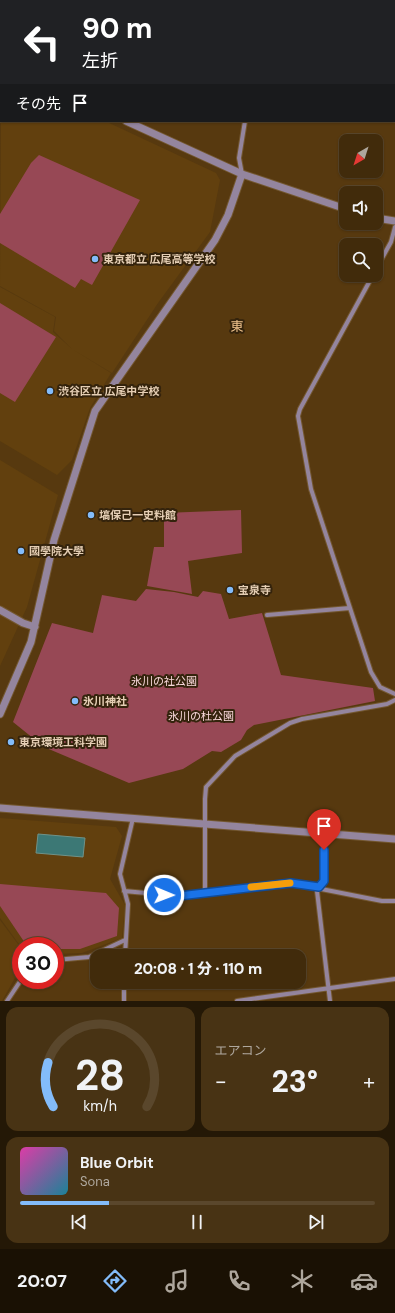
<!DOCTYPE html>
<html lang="ja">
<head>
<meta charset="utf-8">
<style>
  body { margin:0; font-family:"DM Sans","Noto Sans JP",sans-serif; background:#483314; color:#f1f3f6; height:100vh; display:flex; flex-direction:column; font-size:15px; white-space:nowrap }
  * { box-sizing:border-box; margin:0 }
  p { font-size:13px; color:#aea79d }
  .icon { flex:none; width:22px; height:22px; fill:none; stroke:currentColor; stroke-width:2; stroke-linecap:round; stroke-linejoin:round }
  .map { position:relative; height:1001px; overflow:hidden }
  .details { display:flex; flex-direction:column; gap:6px; padding:6px; background:#241806; flex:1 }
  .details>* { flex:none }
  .banner { position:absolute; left:0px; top:0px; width:395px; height:122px; box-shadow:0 1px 3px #0004,0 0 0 1px #5a472c; background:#202124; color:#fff; overflow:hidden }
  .needle { width:26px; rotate:219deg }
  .tools { position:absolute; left:339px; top:134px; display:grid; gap:8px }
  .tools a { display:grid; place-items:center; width:44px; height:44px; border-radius:8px; background:#412b0b; box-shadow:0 1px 3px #0004,0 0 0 1px #5a472c; font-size:20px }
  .speed { position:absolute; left:12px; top:937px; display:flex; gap:8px; font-size:20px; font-weight:700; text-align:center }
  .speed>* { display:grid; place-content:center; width:52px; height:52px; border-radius:50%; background:#412b0b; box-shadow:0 1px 3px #0004,0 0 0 1px #5a472c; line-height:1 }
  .speed .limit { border:6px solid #d22; background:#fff; color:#111 }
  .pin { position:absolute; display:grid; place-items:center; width:34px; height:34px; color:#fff; margin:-41px -17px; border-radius:50% 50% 50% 0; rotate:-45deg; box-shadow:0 0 4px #0007 }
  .pin .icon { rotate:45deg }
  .me { position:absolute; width:44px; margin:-22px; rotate:91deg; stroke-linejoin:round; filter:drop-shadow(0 0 3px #0008) }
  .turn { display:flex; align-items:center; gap:14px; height:84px; padding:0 16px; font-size:18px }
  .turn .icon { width:52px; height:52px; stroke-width:2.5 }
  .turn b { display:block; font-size:28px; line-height:34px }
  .then { display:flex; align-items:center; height:38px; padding:0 16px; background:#0003; gap:8px; font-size:15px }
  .big { font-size:30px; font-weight:800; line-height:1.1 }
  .details .tile { flex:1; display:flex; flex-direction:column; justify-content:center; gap:6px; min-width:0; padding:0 14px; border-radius:12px; background:#483314 }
  .details .dial { align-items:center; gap:0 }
  .dial svg { height:104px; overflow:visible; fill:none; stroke:#5a472c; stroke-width:7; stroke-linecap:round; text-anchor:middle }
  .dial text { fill:#f1f3f6; stroke:none }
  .song { display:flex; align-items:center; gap:12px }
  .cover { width:48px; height:48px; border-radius:6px; background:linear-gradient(135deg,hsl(320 70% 55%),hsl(190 70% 35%)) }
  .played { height:4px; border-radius:2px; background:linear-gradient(90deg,#83bcfa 25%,#5a472c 25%) }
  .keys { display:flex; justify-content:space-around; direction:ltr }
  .heat { display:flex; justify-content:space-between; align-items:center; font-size:22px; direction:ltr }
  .details .tiles { flex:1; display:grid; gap:6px; grid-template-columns:1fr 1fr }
  .tile:last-child { grid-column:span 2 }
  .trip { position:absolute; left:90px; top:949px; width:216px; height:40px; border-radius:12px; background:#412b0b; box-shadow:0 1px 3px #0004,0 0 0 1px #5a472c; font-weight:800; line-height:40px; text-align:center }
  .dock { display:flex; height:64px; justify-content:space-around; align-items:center; background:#1a1104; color:#aea79d }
  .dock .icon { width:28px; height:28px }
  .dock .selected { color:#83bcfa }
  .dock b { font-size:18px; color:#f1f3f6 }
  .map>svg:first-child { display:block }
  .built { fill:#62400e }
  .green { fill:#974855 }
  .water { fill:#3c7875; stroke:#6f9288 }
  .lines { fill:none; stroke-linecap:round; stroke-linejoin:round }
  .minor-casing { stroke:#735730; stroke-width:6 }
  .tertiary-casing { stroke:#735730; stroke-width:9 }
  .minor { stroke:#94859e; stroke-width:4 }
  .tertiary { stroke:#94859e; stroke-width:7 }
  .route-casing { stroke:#114b97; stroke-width:10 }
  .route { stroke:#1a73e8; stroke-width:7 }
  .slow { stroke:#f59e0b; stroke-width:7 }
  .poi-dot { fill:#83bcfa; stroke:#34230c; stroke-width:1.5 }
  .labels { text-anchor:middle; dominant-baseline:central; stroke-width:4; stroke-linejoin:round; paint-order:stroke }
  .poi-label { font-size:11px; font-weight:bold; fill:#e5ceb4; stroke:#34230c; text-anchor:start }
  .park-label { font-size:11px; fill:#f9d8db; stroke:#34230c }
  .quarter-label { font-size:13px; fill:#f0c38d; stroke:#34230c }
</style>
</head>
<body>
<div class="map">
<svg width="395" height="1001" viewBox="0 0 395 1001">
  <rect width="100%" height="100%" fill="#57390f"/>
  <!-- built -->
  <path class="built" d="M 268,0 L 395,0 L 395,70 L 394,1 Z
    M 1,112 L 1,121 L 105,121 L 216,173 L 220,180 L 210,232 L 158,303 L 112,373 L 72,349 L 54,331 L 56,317 L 0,286 Z
    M 0,287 L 55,317 L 53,332 L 72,349 L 111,373 L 90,408 L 72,460 L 57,475 L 0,441 Z
    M 0,460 L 58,495 L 27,607 L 0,666 Z
    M 0,818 L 116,827 L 122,836 L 110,879 L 125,905 L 122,938 L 82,953 L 55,954 L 55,946 L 21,947 L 0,918 Z
    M 0,920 L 21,948 L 21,967 L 2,1001 L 0,1001 Z"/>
  <!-- green -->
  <path class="green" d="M 39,155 L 140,200 L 92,285 L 81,279 L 75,288 L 0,243 L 0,214 L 31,163 Z
    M 0,303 L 56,337 L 15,402 L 0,393 Z
    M 241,510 L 242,553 L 188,561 L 192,594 L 147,586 L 154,547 L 164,547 L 164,513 Z
    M 146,589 L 174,592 L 198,597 L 203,591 L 221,594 L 229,619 L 262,613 L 281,675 L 373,688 L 375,701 L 254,725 L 247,730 L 241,740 L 221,752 L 212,751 L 183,769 L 129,783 L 44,747 L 13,722 L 52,623 L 93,633 L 102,595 L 136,601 Z
    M 0,884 L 106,893 L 119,908 L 117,936 L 80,949 L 55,949 L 55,946 L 27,946 L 0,906 Z"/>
  <!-- water -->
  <path class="water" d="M 38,834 L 85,838 L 83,857 L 36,853 Z"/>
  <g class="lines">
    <!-- minor casing -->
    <g class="minor-casing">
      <path id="minor" d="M 260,1 L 260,0
        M 0,37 L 1,39
        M 242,174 L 239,158 L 245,121
        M 376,269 L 391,242 L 395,227
        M 373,275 L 300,409 L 298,416 L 311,489 L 371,672 L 380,687 L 395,694
        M 267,615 L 350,608
        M 324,834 L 324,881 L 317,891 L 330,1001
        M 124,891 L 179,896 L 291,883 L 382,901 L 395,901
        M 205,893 L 205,799 L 206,787 L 235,756 L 290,723 L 302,719 L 387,704 L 395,700
        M 125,956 L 128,904 L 120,874 L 133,818
        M 55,960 L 89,957 L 125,940
        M 7,1001 L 21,980
        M 124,1001 L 124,982
        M 237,1001 L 395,979"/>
    </g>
    <!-- tertiary casing -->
    <g class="tertiary-casing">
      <path id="tertiary" d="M 92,1 L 94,0
        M 0,85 L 1,84
        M 126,121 L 242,174 L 346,209
        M 376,218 L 395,221
        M 0,610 L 23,623 L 35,627
        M 0,714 L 31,642 L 54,540 L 95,411 L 215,240 L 228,215 L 242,174
        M 0,808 L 395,839"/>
    </g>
    <!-- minor -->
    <use href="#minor" class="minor"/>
    <!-- tertiary -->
    <use href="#tertiary" class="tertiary"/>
  </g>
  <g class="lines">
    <!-- route casing -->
    <g class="route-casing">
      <path id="route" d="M 164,895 L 179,896 L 291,883 L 319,887 L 324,881 L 324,850"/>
    </g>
    <!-- route -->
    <use href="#route" class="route"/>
    <!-- slow -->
    <path class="slow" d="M 251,887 L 290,883"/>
  </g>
  <!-- markers -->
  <g class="poi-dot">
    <circle cx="95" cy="259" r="4"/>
    <circle cx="50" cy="391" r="4"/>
    <circle cx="91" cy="515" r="4"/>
    <circle cx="21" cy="551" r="4"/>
    <circle cx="230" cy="590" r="4"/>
    <circle cx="75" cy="701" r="4"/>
    <circle cx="11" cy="742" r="4"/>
  </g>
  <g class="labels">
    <!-- poi labels -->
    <g class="poi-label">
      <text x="103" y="259">東京都立 広尾高等学校</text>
      <text x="58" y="391">渋谷区立 広尾中学校</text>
      <text x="99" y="515">塙保己一史料館</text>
      <text x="29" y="551">國學院大學</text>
      <text x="238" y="590">宝泉寺</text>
      <text x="83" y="701">氷川神社</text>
      <text x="19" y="742">東京環境工科学園</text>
    </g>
    <!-- park labels -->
    <g class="park-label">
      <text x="164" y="681">氷川の社公園</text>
      <text x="201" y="716">氷川の杜公園</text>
    </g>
    <!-- quarter labels -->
    <g class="quarter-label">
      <text x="237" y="326">東</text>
    </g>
  </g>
</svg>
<div class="tools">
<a><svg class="needle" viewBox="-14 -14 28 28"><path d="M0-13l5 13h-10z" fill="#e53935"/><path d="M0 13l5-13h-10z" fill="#aea79d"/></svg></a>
<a><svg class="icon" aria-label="sound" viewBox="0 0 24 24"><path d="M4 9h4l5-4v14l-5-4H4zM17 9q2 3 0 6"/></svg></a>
<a><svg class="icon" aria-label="search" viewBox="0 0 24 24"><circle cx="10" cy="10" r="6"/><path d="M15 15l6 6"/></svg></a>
</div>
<div class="speed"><div class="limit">30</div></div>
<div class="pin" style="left:324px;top:850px;background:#d93025"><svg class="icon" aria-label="arrive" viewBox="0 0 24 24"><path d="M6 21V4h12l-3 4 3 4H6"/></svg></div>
<svg class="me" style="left:164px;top:895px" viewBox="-20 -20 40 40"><circle r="17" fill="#1a73e8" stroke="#fff" stroke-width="3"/><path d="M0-11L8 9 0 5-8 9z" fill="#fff"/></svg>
<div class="trip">20:08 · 1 分 · 110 m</div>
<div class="banner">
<div class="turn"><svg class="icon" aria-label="left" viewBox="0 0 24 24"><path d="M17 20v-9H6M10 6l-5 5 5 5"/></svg><div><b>90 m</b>左折</div></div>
<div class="then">その先<svg class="icon" aria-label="arrive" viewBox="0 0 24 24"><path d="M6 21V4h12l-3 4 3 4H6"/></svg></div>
</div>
</div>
<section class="details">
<div class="tiles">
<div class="tile dial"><svg viewBox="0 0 100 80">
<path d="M14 69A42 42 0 1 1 86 69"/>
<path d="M14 69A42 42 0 0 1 10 35" stroke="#83bcfa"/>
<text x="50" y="56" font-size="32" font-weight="700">28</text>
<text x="50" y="72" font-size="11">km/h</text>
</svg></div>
<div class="tile"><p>エアコン</p>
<div class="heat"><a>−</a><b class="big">23°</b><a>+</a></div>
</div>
<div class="tile">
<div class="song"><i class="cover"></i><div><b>Blue Orbit</b><p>Sona</p></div></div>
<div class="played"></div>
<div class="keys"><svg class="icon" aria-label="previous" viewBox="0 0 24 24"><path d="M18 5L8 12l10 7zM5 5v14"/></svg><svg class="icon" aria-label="pause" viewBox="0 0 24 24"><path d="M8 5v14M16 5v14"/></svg><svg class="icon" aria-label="next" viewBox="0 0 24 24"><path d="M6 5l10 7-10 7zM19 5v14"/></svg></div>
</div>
</div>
</section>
<nav class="dock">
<b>20:07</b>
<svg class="icon selected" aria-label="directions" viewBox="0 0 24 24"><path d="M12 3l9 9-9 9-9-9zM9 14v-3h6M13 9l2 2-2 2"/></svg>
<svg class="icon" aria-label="music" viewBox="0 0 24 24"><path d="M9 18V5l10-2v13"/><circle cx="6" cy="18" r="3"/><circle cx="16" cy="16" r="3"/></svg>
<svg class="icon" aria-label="phone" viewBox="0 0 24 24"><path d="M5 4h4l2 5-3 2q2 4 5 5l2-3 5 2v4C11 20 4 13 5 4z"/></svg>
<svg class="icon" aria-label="climate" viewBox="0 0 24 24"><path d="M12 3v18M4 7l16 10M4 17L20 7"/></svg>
<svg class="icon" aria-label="car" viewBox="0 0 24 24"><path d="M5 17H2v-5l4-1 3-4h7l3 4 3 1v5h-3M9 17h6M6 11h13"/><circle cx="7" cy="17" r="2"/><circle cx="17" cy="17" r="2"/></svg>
</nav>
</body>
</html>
